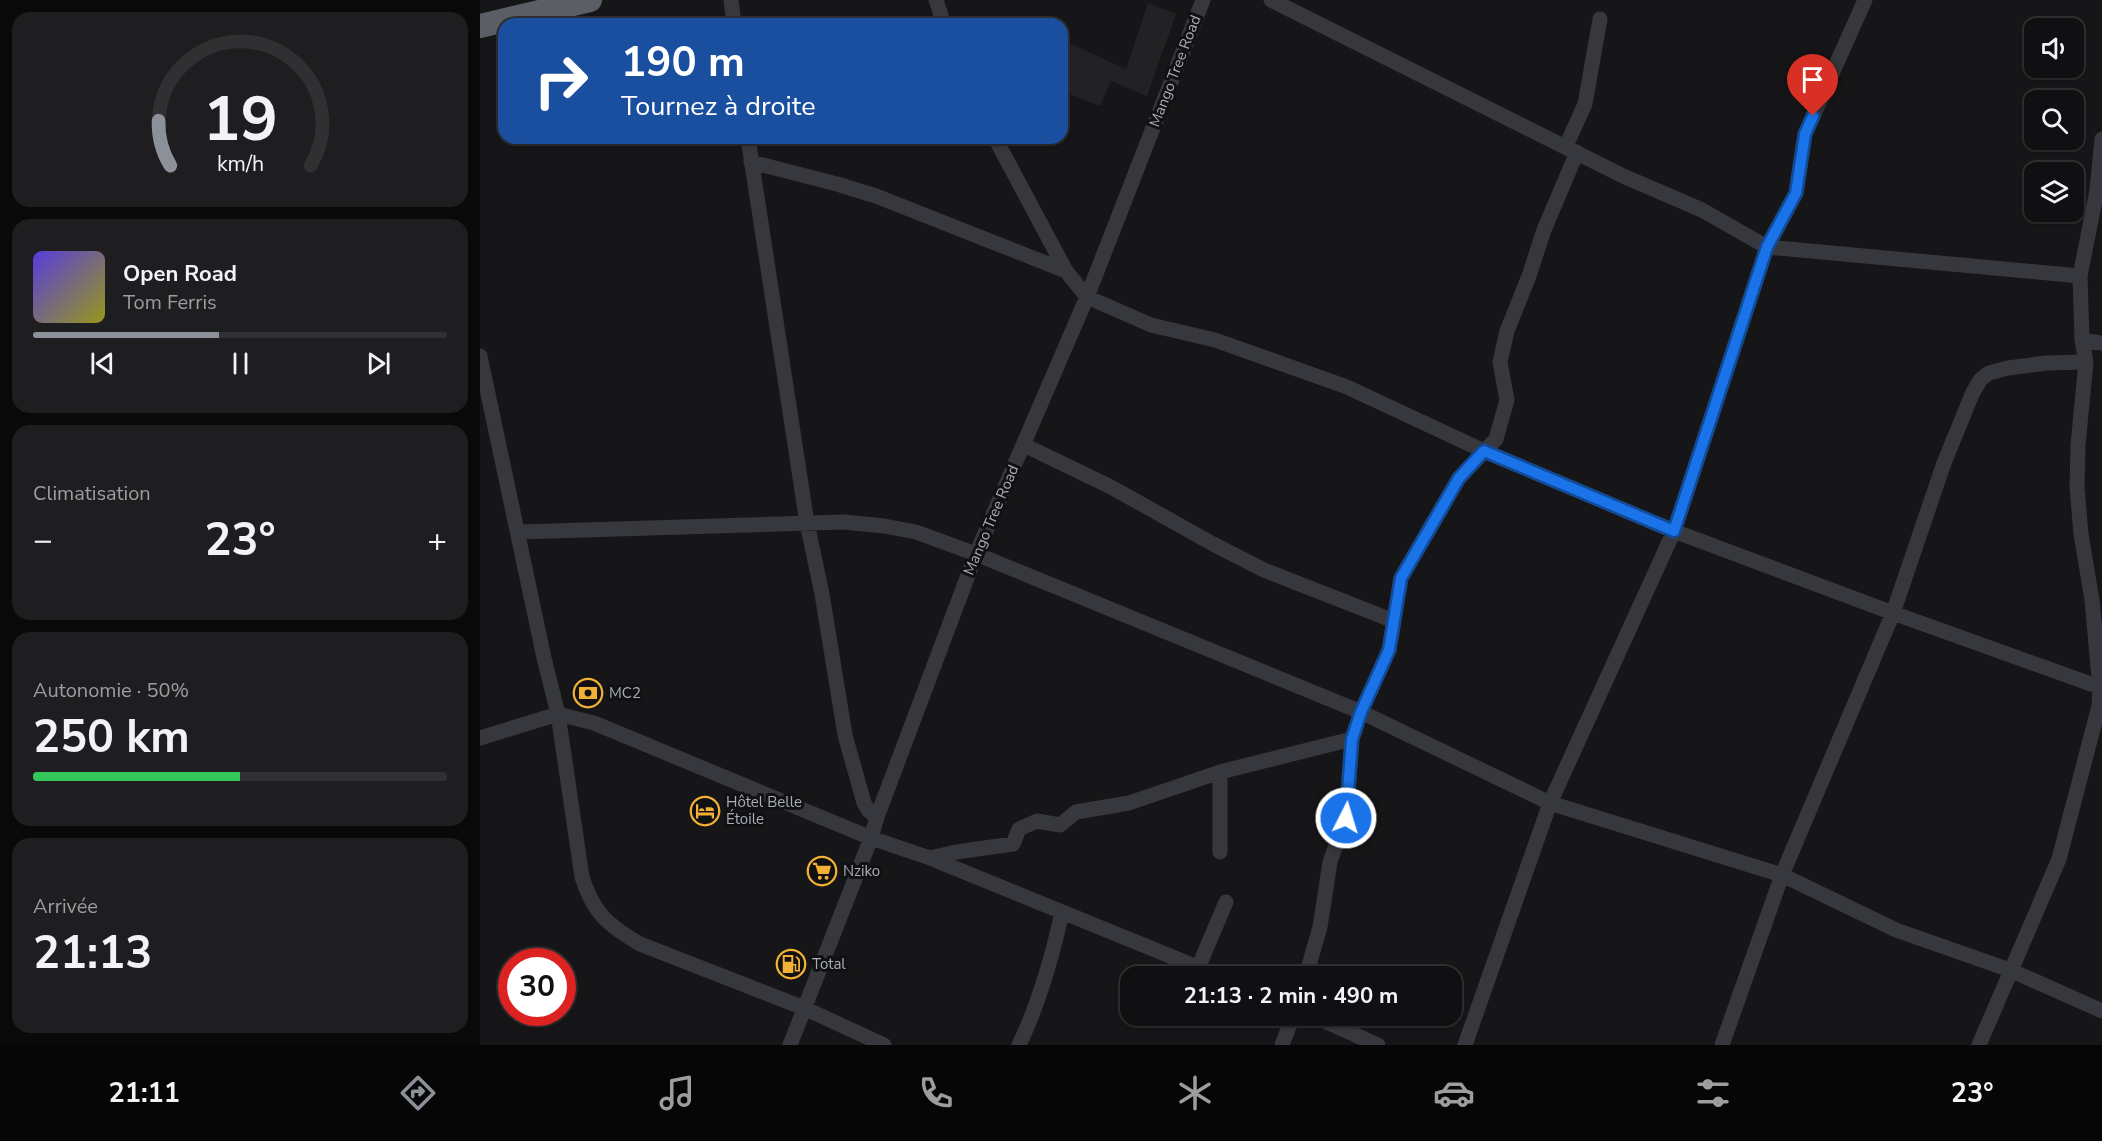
<!DOCTYPE html>
<html lang="fr">
<head>
<meta charset="utf-8">
<style>
  body { margin:0; font-family:"Nunito Sans",sans-serif; background:#1e1e20; color:#f1f3f6; height:100vh; display:flex; flex-direction:column; font-size:22px; white-space:nowrap }
  * { box-sizing:border-box; margin:0 }
  p { font-size:20px; color:#9c9d9f }
  .icon { flex:none; width:33px; height:33px; fill:none; stroke:currentColor; stroke-width:2; stroke-linecap:round; stroke-linejoin:round }
  .map { position:relative; flex:1; overflow:hidden }
  .side { display:flex; flex-direction:column; gap:12px; padding:12px; background:#09090a; width:480px }
  .side>* { flex:none }
  .top-card { position:absolute; left:18px; top:18px; width:570px; height:126px; border-radius:18px; box-shadow:0 2px 4px #0004,0 0 0 2px #303032; background:#1a4fa0; color:#fff; overflow:hidden }
  .tools { position:absolute; left:1544px; top:18px; display:grid; gap:12px }
  .tools a { display:grid; place-items:center; width:60px; height:60px; border-radius:12px; background:#101012; box-shadow:0 2px 4px #0004,0 0 0 2px #303032; font-size:30px }
  .speed { position:absolute; left:18px; top:948px; display:flex; gap:12px; font-size:30px; font-weight:700; text-align:center }
  .speed>* { display:grid; place-content:center; width:78px; height:78px; border-radius:50%; background:#101012; box-shadow:0 2px 4px #0004,0 0 0 2px #303032; line-height:1 }
  .speed .limit { border:9px solid #d22; background:#fff; color:#111 }
  .pin { position:absolute; display:grid; place-items:center; width:51px; height:51px; color:#fff; margin:-62px -26px; border-radius:50% 50% 50% 0; rotate:-45deg; box-shadow:0 0 6px #0007 }
  .pin .icon { rotate:45deg }
  .me { position:absolute; width:66px; margin:-33px; rotate:5deg; stroke-linejoin:round; filter:drop-shadow(0 0 4px #0008) }
  .turn { display:flex; align-items:center; gap:21px; height:126px; padding:0 24px; font-size:27px }
  .turn .icon { width:78px; height:78px; stroke-width:2.5 }
  .turn b { display:block; font-size:42px; line-height:51px }
  .big { font-size:45px; font-weight:700; line-height:1.1 }
  .side .card { flex:1; display:flex; flex-direction:column; justify-content:center; gap:9px; min-width:0; padding:0 21px; border-radius:18px; background:#1e1e20 }
  .side .dial { align-items:center; gap:0 }
  .dial svg { height:156px; overflow:visible; fill:none; stroke:#303032; stroke-width:7; stroke-linecap:round; text-anchor:middle }
  .dial text { fill:#f1f3f6; stroke:none }
  .song { display:flex; align-items:center; gap:18px }
  .cover { width:72px; height:72px; border-radius:9px; background:linear-gradient(135deg,hsl(250 70% 55%),hsl(60 70% 35%)) }
  .played { height:6px; border-radius:3px; background:linear-gradient(90deg,#8c9099 45%,#303032 45%) }
  .keys { display:flex; justify-content:space-around; direction:ltr }
  .heat { display:flex; justify-content:space-between; align-items:center; font-size:33px; direction:ltr }
  .charge { height:9px; border-radius:4px; background:linear-gradient(90deg,#34c759 50%,#303032 0) }
  .trip { position:absolute; left:640px; top:966px; width:342px; height:60px; border-radius:18px; background:#101012; box-shadow:0 2px 4px #0004,0 0 0 2px #303032; font-weight:700; line-height:60px; text-align:center }
  .menu { display:flex; height:96px; justify-content:space-around; align-items:center; background:#060607; color:#9c9d9f }
  .menu .icon { width:42px; height:42px }
  .menu .current { color:#8c9099 }
  .menu b { font-size:27px; color:#f1f3f6 }
  main { display:flex; flex:1; min-height:0 }
  .map>svg:first-child { display:block }
  .built { fill:#222225 }
  .lines { fill:none; stroke-linecap:round; stroke-linejoin:round }
  .minor { stroke:#37383d; stroke-width:15 }
  .trunk { stroke:#5b5e65; stroke-width:24 }
  .route-casing { stroke:#114b97; stroke-width:15 }
  .route { stroke:#1a73e8; stroke-width:10 }
  .labels { text-anchor:middle; dominant-baseline:central; stroke-width:6; stroke-linejoin:round; paint-order:stroke }
  .street-label { font-size:15px; fill:#a8adb8; stroke:#111113 }
  .poi-label { font-size:15px; fill:#a8adb8; stroke:#111113; text-anchor:start }
</style>
</head>
<body>
<main>
<section class="side">
<div class="card dial"><svg viewBox="0 0 100 80">
<path d="M14 69A42 42 0 1 1 86 69"/>
<path d="M14 69A42 42 0 0 1 8 46" stroke="#8c9099"/>
<text x="50" y="56" font-size="32" font-weight="700">19</text>
<text x="50" y="72" font-size="11">km/h</text>
</svg></div>
<div class="card">
<div class="song"><i class="cover"></i><div><b>Open Road</b><p>Tom Ferris</p></div></div>
<div class="played"></div>
<div class="keys"><svg class="icon" aria-label="previous" viewBox="0 0 24 24"><path d="M18 5L8 12l10 7zM5 5v14"/></svg><svg class="icon" aria-label="pause" viewBox="0 0 24 24"><path d="M8 5v14M16 5v14"/></svg><svg class="icon" aria-label="next" viewBox="0 0 24 24"><path d="M6 5l10 7-10 7zM19 5v14"/></svg></div>
</div>
<div class="card"><p>Climatisation</p>
<div class="heat"><a>−</a><b class="big">23°</b><a>+</a></div>
</div>
<div class="card"><p>Autonomie · 50%</p><b class="big">250 km</b><div class="charge"></div></div>
<div class="card"><p>Arrivée</p><b class="big">21:13</b></div>
</section>
<div class="map">
<svg width="1622" height="1045" viewBox="0 0 1622 1045">
  <rect width="100%" height="100%" fill="#161618"/>
  <!-- built -->
  <path class="built" d="M 668,3 L 696,14 L 667,96 L 631,81 L 620,106 L 582,91 L 582,58 L 589,43 L 646,69 Z"/>
  <g class="lines">
    <!-- minor -->
    <path class="minor" d="M 251,0 L 254,24
      M 456,0 L 464,24
      M 791,0 L 1143,176 L 1222,210 L 1287,247 L 1600,276 L 1602,340 L 1606,362 L 1598,445 L 1597,487 L 1601,534 L 1612,600 L 1620,688 L 1619,706 L 1579,859 L 1499,1045
      M 268,138 L 327,523 L 342,594 L 365,735 L 384,803 L 389,811 L 397,817
      M 515,138 L 586,271 L 607,297 L 671,325 L 735,340 L 867,387 L 1004,451 L 1194,531 L 1413,613 L 1622,688
      M 1086,146 L 1105,104 L 1120,19
      M 271,162 L 357,184 L 396,196 L 586,271
      M 1600,276 L 1617,190 L 1622,139
      M 1602,340 L 1622,343
      M 0,356 L 64,658 L 78,714 L 102,877 C 113,913 129,926 160,944 L 324,1008 L 404,1045
      M 544,445 L 631,487 L 733,544 L 784,570 L 914,621
      M 39,532 L 364,522 L 404,526 L 436,532 L 496,554 L 881,712 L 1070,803 L 1302,875 L 1416,930 L 1530,970 L 1622,1011
      M 0,738 L 78,714 L 114,723 L 391,838 L 450,858 L 739,976
      M 740,852 L 740,772
      M 450,858 L 476,852 L 533,844 L 539,829 L 557,821 L 580,825 L 596,812 L 649,803 L 740,772 L 872,739 L 881,712 L 909,650 L 921,578 L 979,478 L 1016,439 L 1027,400 L 1020,362 L 1027,331 L 1049,276 L 1064,230 L 1097,152
      M 718,968 L 746,902
      M 826,976 L 840,927 L 850,862 L 866,818 L 872,739
      M 833,1016 L 898,1045
      M 310,1045 L 391,838 L 397,817 L 496,554 L 607,297 L 723,0
      M 539,1045 C 559,1003 572,958 582,912
      M 802,1045 L 813,1016
      M 985,1045 L 1070,803 L 1194,531 L 1287,247 L 1316,193 L 1325,134 L 1385,0
      M 1242,1045 L 1302,875 L 1413,613 L 1464,463 L 1493,392 L 1501,379 L 1509,373 L 1528,368 L 1566,363 L 1606,362"/>
    <!-- trunk -->
    <path class="trunk" d="M 0,26 L 110,0"/>
  </g>
  <g class="lines">
    <!-- route casing -->
    <g class="route-casing">
      <path id="route" d="M 866,818 L 872,739 L 881,712 L 909,650 L 921,578 L 979,478 L 1004,451 L 1194,531 L 1287,247 L 1316,193 L 1325,134 L 1333,116"/>
    </g>
    <!-- route -->
    <use href="#route" class="route"/>
  </g>
  <!-- icons -->
  <defs>
    <g id="bank-ring" transform="scale(1.5)"><circle r="9.5" fill="#111113" stroke="#f2b134" stroke-width="1.5"/><path d="M-6-4H6V4H-6ZM0-2.3a2.3 2.3 0 1 0 0 4.6a2.3 2.3 0 1 0 0-4.6Z" fill="#f2b134"/></g>
    <g id="hotel-ring" transform="scale(1.5)"><circle r="9.5" fill="#111113" stroke="#f2b134" stroke-width="1.5"/><path d="M-6-4.5h1.5V1H6V5H4.5V3h-9V5H-6ZM-4 0a1.8 1.8 0 1 1 3.6 0ZM.5 0V-2.5h3Q6-2.5 6 0Z" fill="#f2b134"/></g>
    <g id="supermarket-ring" transform="scale(1.5)"><circle r="9.5" fill="#111113" stroke="#f2b134" stroke-width="1.5"/><path d="M-6-5.5h2.5l.6 2H6L4.5 2H-2.5L-4.4-4H-6ZM-1.5 3.2a1.3 1.3 0 1 0 .1 0ZM3 3.2a1.3 1.3 0 1 0 .1 0Z" fill="#f2b134"/></g>
    <g id="fuel-ring" transform="scale(1.5)"><circle r="9.5" fill="#111113" stroke="#f2b134" stroke-width="1.5"/><path d="M-5.5-6h7V0h2V4h1.3V-2.5L3-4.5l.8-.8L6-3V5H2.5V1h-1V6h-7ZM-4.2-4.7v3.2H.2V-4.7Z" fill="#f2b134"/></g>
  </defs>
  <g fill-rule="evenodd">
    <use href="#bank-ring" x="108" y="693"/>
    <use href="#hotel-ring" x="225" y="811"/>
    <use href="#supermarket-ring" x="342" y="871"/>
    <use href="#fuel-ring" x="311" y="964"/>
  </g>
  <g class="labels">
    <!-- street labels -->
    <g class="street-label">
      <text transform="translate(695 71) rotate(-69)">Mango Tree Road</text>
      <text transform="translate(511 520) rotate(-67)">Mango Tree Road</text>
    </g>
    <!-- poi labels -->
    <g class="poi-label">
      <text x="129" y="693">MC2</text>
      <text x="246" y="802">Hôtel Belle<tspan x="246" dy="17">Étoile</tspan></text>
      <text x="363" y="871">Nziko</text>
      <text x="332" y="964">Total</text>
    </g>
  </g>
</svg>
<div class="tools">
<a><svg class="icon" aria-label="sound" viewBox="0 0 24 24"><path d="M4 9h4l5-4v14l-5-4H4zM17 9q2 3 0 6"/></svg></a>
<a><svg class="icon" aria-label="search" viewBox="0 0 24 24"><circle cx="10" cy="10" r="6"/><path d="M15 15l6 6"/></svg></a>
<a><svg class="icon" aria-label="layers" viewBox="0 0 24 24"><path d="M12 4l9 5-9 5-9-5zM3 14l9 5 9-5"/></svg></a>
</div>
<div class="speed"><div class="limit">30</div></div>
<div class="pin" style="left:1333px;top:116px;background:#d93025"><svg class="icon" aria-label="arrive" viewBox="0 0 24 24"><path d="M6 21V4h12l-3 4 3 4H6"/></svg></div>
<svg class="me" style="left:866px;top:818px" viewBox="-20 -20 40 40"><circle r="17" fill="#1a73e8" stroke="#fff" stroke-width="3"/><path d="M0-11L8 9 0 5-8 9z" fill="#fff"/></svg>
<div class="trip">21:13 · 2 min · 490 m</div>
<div class="top-card">
<div class="turn"><svg class="icon" aria-label="right" viewBox="0 0 24 24"><path d="M7 20v-9h11M14 6l5 5-5 5"/></svg><div><b>190 m</b>Tournez à droite</div></div>
</div>
</div>
</main>
<nav class="menu">
<b>21:11</b>
<svg class="icon current" aria-label="directions" viewBox="0 0 24 24"><path d="M12 3l9 9-9 9-9-9zM9 14v-3h6M13 9l2 2-2 2"/></svg>
<svg class="icon" aria-label="music" viewBox="0 0 24 24"><path d="M9 18V5l10-2v13"/><circle cx="6" cy="18" r="3"/><circle cx="16" cy="16" r="3"/></svg>
<svg class="icon" aria-label="phone" viewBox="0 0 24 24"><path d="M5 4h4l2 5-3 2q2 4 5 5l2-3 5 2v4C11 20 4 13 5 4z"/></svg>
<svg class="icon" aria-label="climate" viewBox="0 0 24 24"><path d="M12 3v18M4 7l16 10M4 17L20 7"/></svg>
<svg class="icon" aria-label="car" viewBox="0 0 24 24"><path d="M5 17H2v-5l4-1 3-4h7l3 4 3 1v5h-3M9 17h6M6 11h13"/><circle cx="7" cy="17" r="2"/><circle cx="17" cy="17" r="2"/></svg>
<svg class="icon" aria-label="filters" viewBox="0 0 24 24"><path d="M4 7h16M4 17h16"/><circle cx="9" cy="7" r="2"/><circle cx="15" cy="17" r="2"/></svg>
<b>23°</b>
</nav>
</body>
</html>
